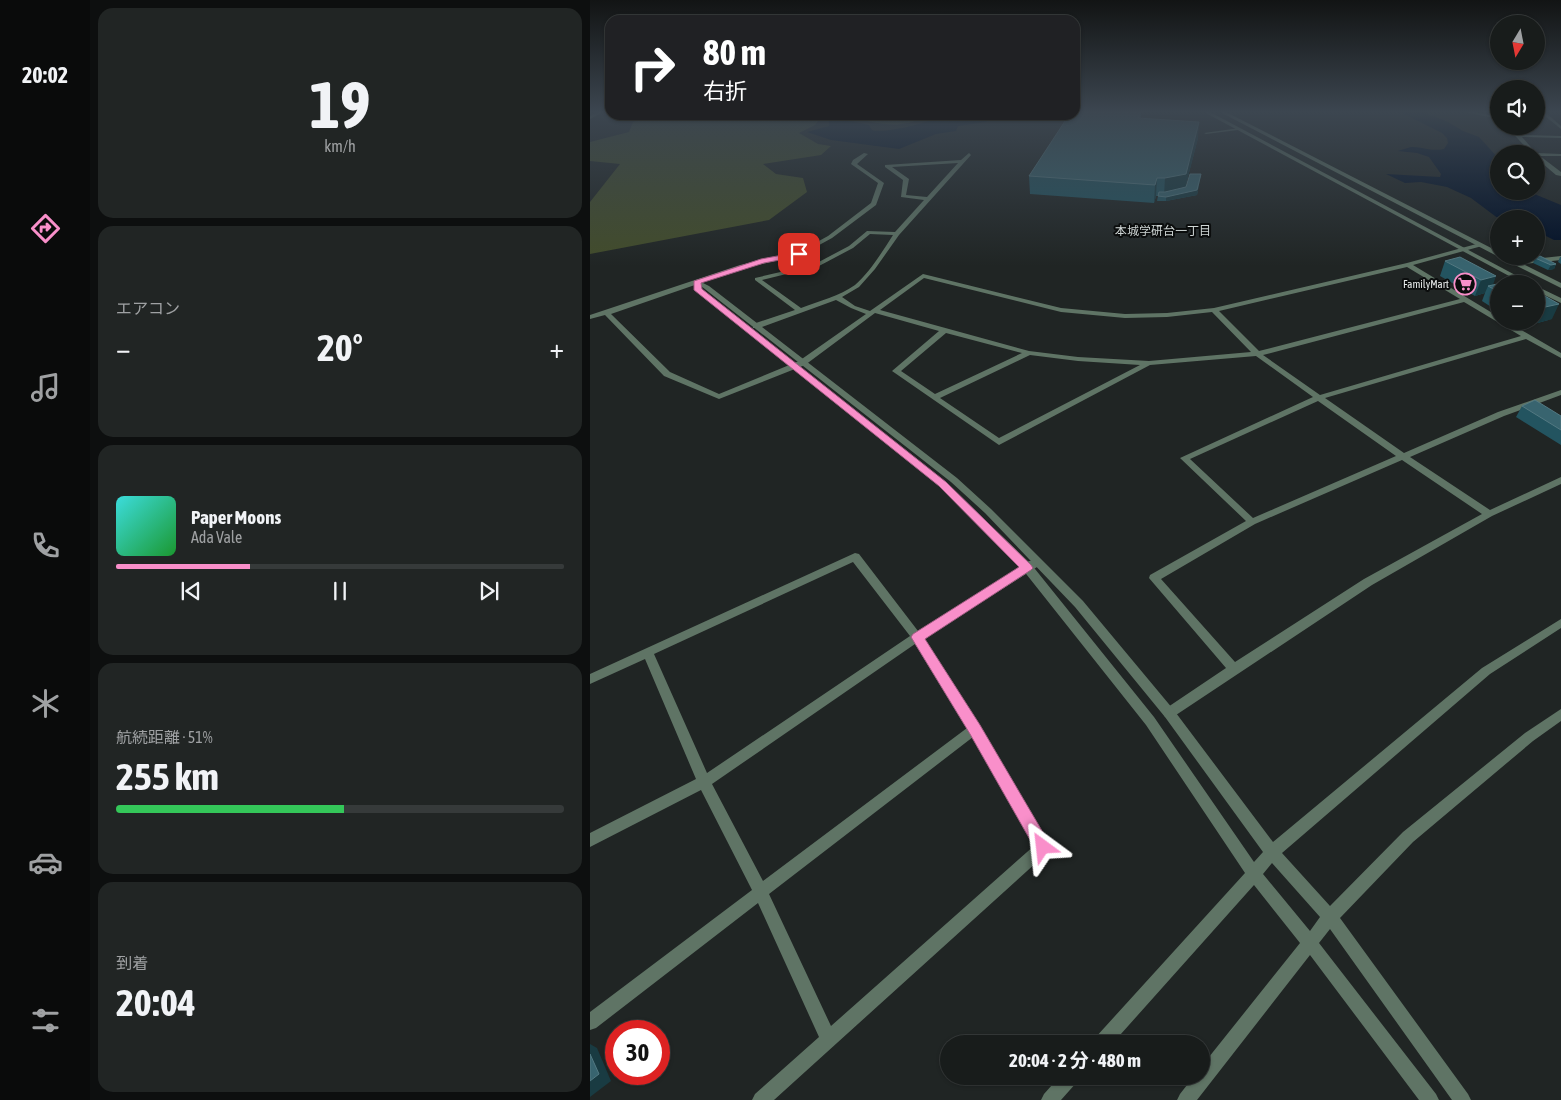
<!DOCTYPE html>
<html lang="ja">
<head>
<meta charset="utf-8">
<style>
  body { margin:0; font-family:"Asap Condensed","Noto Sans JP",sans-serif; background:#212524; color:#f1f3f6; height:100vh; display:flex; flex-direction:column; font-size:19px; white-space:nowrap }
  * { box-sizing:border-box; margin:0 }
  p { font-size:16px; color:#9fa1a3 }
  .icon { flex:none; width:28px; height:28px; fill:none; stroke:currentColor; stroke-width:2; stroke-linecap:round; stroke-linejoin:round }
  .map { position:relative; flex:1; overflow:hidden }
  .drawer { display:flex; flex-direction:column; gap:8px; padding:8px; background:#0d0f0f; width:500px }
  .drawer>* { flex:none }
  .hud { position:absolute; left:15px; top:15px; width:475px; height:105px; border-radius:15px; box-shadow:0 1px 4px #0004,0 0 0 1px #363a3a; background:#202124; color:#fff; overflow:hidden }
  .needle { width:32px; rotate:190deg }
  .tools { position:absolute; left:900px; top:15px; display:grid; gap:10px }
  .tools a { display:grid; place-items:center; width:55px; height:55px; border-radius:50%; background:#181c1b; box-shadow:0 1px 4px #0004,0 0 0 1px #363a3a; font-size:25px }
  .speed { position:absolute; left:15px; top:1020px; display:flex; gap:10px; font-size:25px; font-weight:700; text-align:center }
  .speed>* { display:grid; place-content:center; width:65px; height:65px; border-radius:50%; background:#181c1b; box-shadow:0 1px 4px #0004,0 0 0 1px #363a3a; line-height:1 }
  .speed .limit { border:8px solid #d22; background:#fff; color:#111 }
  .pin { position:absolute; display:grid; place-items:center; width:42px; height:42px; color:#fff; margin:-21px; border-radius:10px; box-shadow:0 2px 8px #0006 }
  .me { position:absolute; width:55px; margin:-28px; rotate:330deg; stroke-linejoin:round; filter:drop-shadow(0 0 4px #0008) }
  .turn { display:flex; align-items:center; gap:18px; height:105px; padding:0 15px; font-size:22px }
  .turn .icon { width:65px; height:65px; stroke-width:2.5 }
  .turn b { display:block; font-size:35px; line-height:42px }
  .big { font-size:38px; font-weight:700; line-height:1.1 }
  .drawer .card { flex:1; display:flex; flex-direction:column; justify-content:center; gap:8px; min-width:0; padding:0 18px; border-radius:15px; background:#212524 }
  .drawer .dial { align-items:center; gap:0 }
  .dial b { font-size:65px; line-height:1 }
  .song { display:flex; align-items:center; gap:15px }
  .cover { width:60px; height:60px; border-radius:8px; background:linear-gradient(135deg,hsl(180 70% 55%),hsl(130 70% 35%)) }
  .played { height:5px; border-radius:2px; background:linear-gradient(90deg,#f98fca 30%,#363a3a 30%) }
  .keys { display:flex; justify-content:space-around; direction:ltr }
  .heat { display:flex; justify-content:space-between; align-items:center; font-size:28px; direction:ltr }
  .charge { height:8px; border-radius:4px; background:linear-gradient(90deg,#34c759 51%,#363a3a 0) }
  .trip { position:absolute; left:350px; top:1035px; width:270px; height:50px; border-radius:25px; background:#181c1b; box-shadow:0 1px 4px #0004,0 0 0 1px #363a3a; font-weight:700; line-height:50px; text-align:center }
  main { display:flex; flex:1; min-height:0 }
  .menu { display:flex; flex-direction:column; width:90px; justify-content:space-around; align-items:center; background:#0a0b0b; color:#9fa1a3 }
  .menu .icon { width:35px; height:35px }
  .menu .on { color:#f98fca }
  .menu b { font-size:22px; color:#f1f3f6 }
  .map>svg:first-child { display:block }
  .green { fill:#424c2a }
  .water { fill:#000f26 }
  .lines { fill:none; stroke-linecap:round; stroke-linejoin:round }
  .minor { fill:#5f7465; fill-rule:evenodd }
  .tertiary { fill:#5f7465; fill-rule:evenodd }
  .wall { fill:#235460 }
  .shaded-wall { fill:#193b42 }
  .building { fill:#38646f; stroke:#537982 }
  .route { fill:#f98fca; stroke:#a25d83 }
  .labels { text-anchor:middle; dominant-baseline:central; stroke-width:4; stroke-linejoin:round; paint-order:stroke }
  .far-poi-label { font-size:11px; fill:#e7eaea; stroke:#0b0d0d; text-anchor:end }
  .far-neighbourhood-label { font-size:12px; fill:#cfd6d5; stroke:#0b0d0d }
</style>
</head>
<body>
<main>
<nav class="menu">
<b>20:02</b>
<svg class="icon on" aria-label="directions" viewBox="0 0 24 24"><path d="M12 3l9 9-9 9-9-9zM9 14v-3h6M13 9l2 2-2 2"/></svg>
<svg class="icon" aria-label="music" viewBox="0 0 24 24"><path d="M9 18V5l10-2v13"/><circle cx="6" cy="18" r="3"/><circle cx="16" cy="16" r="3"/></svg>
<svg class="icon" aria-label="phone" viewBox="0 0 24 24"><path d="M5 4h4l2 5-3 2q2 4 5 5l2-3 5 2v4C11 20 4 13 5 4z"/></svg>
<svg class="icon" aria-label="climate" viewBox="0 0 24 24"><path d="M12 3v18M4 7l16 10M4 17L20 7"/></svg>
<svg class="icon" aria-label="car" viewBox="0 0 24 24"><path d="M5 17H2v-5l4-1 3-4h7l3 4 3 1v5h-3M9 17h6M6 11h13"/><circle cx="7" cy="17" r="2"/><circle cx="17" cy="17" r="2"/></svg>
<svg class="icon" aria-label="filters" viewBox="0 0 24 24"><path d="M4 7h16M4 17h16"/><circle cx="9" cy="7" r="2"/><circle cx="15" cy="17" r="2"/></svg>
</nav>
<section class="drawer">
<div class="card dial"><b>19</b><p>km/h</p></div>
<div class="card"><p>エアコン</p>
<div class="heat"><a>−</a><b class="big">20°</b><a>+</a></div>
</div>
<div class="card">
<div class="song"><i class="cover"></i><div><b>Paper Moons</b><p>Ada Vale</p></div></div>
<div class="played"></div>
<div class="keys"><svg class="icon" aria-label="previous" viewBox="0 0 24 24"><path d="M18 5L8 12l10 7zM5 5v14"/></svg><svg class="icon" aria-label="pause" viewBox="0 0 24 24"><path d="M8 5v14M16 5v14"/></svg><svg class="icon" aria-label="next" viewBox="0 0 24 24"><path d="M6 5l10 7-10 7zM19 5v14"/></svg></div>
</div>
<div class="card"><p>航続距離 · 51%</p><b class="big">255 km</b><div class="charge"></div></div>
<div class="card"><p>到着</p><b class="big">20:04</b></div>
</section>
<div class="map">
<svg width="971" height="1100" viewBox="0 0 971 1100">
  <rect width="100%" height="100%" fill="#202524"/>
  <!-- green -->
  <path class="green" d="M 127,115 L 241,115 L 231,117 L 225,125 L 209,133 L 228,144 L 241,146 L 231,155 L 173,164 L 186,174 L 213,178 L 217,192 L 179,220 L 0,254 L 0,202 L 30,164 L 0,161 L 0,142 L 39,132 L 43,122 L 64,116 L 101,120 Z
    M 251,115 L 337,115 C 309,133 280,121 251,115 Z"/>
  <!-- water -->
  <path class="water" d="M 810,112 L 833,112 L 858,122 L 873,131 L 889,137 L 909,159 L 909,191 L 937,191 L 971,205 L 971,240 L 964,240 L 946,231 L 946,219 L 909,219 L 881,198 L 857,187 L 831,182 L 815,183 L 796,174 L 850,177 L 851,174 L 839,157 L 827,153 L 808,151 C 812,150 817,148 821,147 C 832,146 840,152 854,149 L 858,143 L 857,138 L 852,133 Z
    M 351,115 L 381,115 L 400,119 L 396,122 L 368,126 L 366,131 L 346,134 L 309,149 L 241,140 L 217,132 L 239,126 L 239,120 L 242,117 L 279,125 L 282,130 C 293,134 341,123 351,115 Z"/>
  <g class="lines">
    <!-- minor -->
    <path class="minor" d="M 7,112 L 13,112 L 0,119 L 0,116 Z
      M 875,112 L 885,112 L 909,117 L 909,119 Z
      M 950,112 L 955,112 L 971,126 L 971,129 Z
      M 916,126 L 921,126 L 929,135 L 971,136 L 971,138 L 932,137 L 946,153 L 971,154 L 971,156 L 950,156 L 971,172 L 971,176 L 966,175 L 946,158 L 946,154 L 942,154 Z
      M 650,128 L 648,130 L 616,134 L 614,133 Z
      M 274,153 L 278,154 L 267,164 L 294,183 L 286,205 L 242,238 L 211,255 L 154,268 L 21,314 L 80,372 L 129,394 L 209,361 L 276,314 L 261,308 L 246,300 L 169,328 L 163,328 L 163,324 L 205,310 L 165,280 L 165,278 L 225,264 L 259,246 L 277,231 L 305,232 L 334,200 L 311,197 L 313,180 L 295,167 L 295,165 L 371,160 L 379,153 L 381,155 L 309,235 L 285,269 L 269,287 L 252,297 L 265,306 L 280,311 L 333,274 L 471,308 L 535,314 L 577,313 L 624,308 L 817,263 L 890,243 L 893,245 L 892,246 L 823,265 L 909,317 L 909,321 L 916,321 L 971,353 L 971,358 L 936,339 L 735,398 L 814,453 L 908,412 L 971,390 L 971,395 L 914,416 L 820,457 L 900,510 L 971,477 L 971,484 L 902,516 L 782,585 L 583,717 L 579,718 L 575,717 L 573,713 L 575,709 L 636,668 L 559,578 L 560,575 L 656,521 L 590,458 L 723,397 L 666,356 L 560,365 L 409,445 L 302,371 L 349,331 L 285,313 L 215,365 L 129,399 L 74,376 L 15,315 L 0,319 L 0,315 L 150,265 L 207,253 L 238,236 L 281,203 L 288,183 L 261,164 L 263,160 ZM 368,163 L 337,197 L 316,195 L 319,179 L 302,167 ZM 280,234 L 303,235 C 292,252 280,272 265,285 C 250,296 229,301 211,308 L 172,280 L 229,266 L 263,248 ZM 817,267 L 870,299 L 669,351 L 629,311 ZM 334,278 L 471,312 L 535,318 L 577,317 L 622,312 L 661,352 L 559,361 L 488,357 L 439,351 L 290,310 ZM 874,302 L 931,336 L 730,395 L 673,355 ZM 356,333 L 432,353 L 345,394 L 311,371 ZM 440,355 L 488,361 L 550,365 L 409,438 L 350,398 ZM 728,401 L 806,456 L 663,518 L 600,459 ZM 812,460 L 892,514 L 774,579 L 645,662 L 571,579 L 665,524 Z
      M 971,256 L 971,260 L 926,265 L 923,263 L 926,261 Z
      M 265,553 L 269,554 L 328,631 L 439,561 L 447,561 L 448,564 L 447,567 L 334,638 L 389,725 L 460,847 L 458,852 L 184,1100 L 162,1100 L 165,1094 L 229,1037 L 168,903 L 6,1028 L 0,1030 L 0,1012 L 162,890 L 111,790 L 0,847 L 0,833 L 106,779 L 55,659 L 0,684 L 0,674 ZM 263,562 L 320,636 L 117,773 L 64,654 ZM 325,644 L 377,728 L 173,881 L 122,784 ZM 383,737 L 445,845 L 241,1026 L 179,894 Z"/>
    <!-- tertiary -->
    <path class="tertiary" d="M 614,112 L 620,112 L 942,284 L 934,284 Z
      M 630,112 L 636,112 L 909,252 L 909,256 L 917,256 L 971,283 L 971,288 L 907,256 Z
      M 105,281 L 109,281 L 119,286 L 367,478 L 401,509 L 493,601 L 583,709 L 683,842 L 892,668 L 971,619 L 971,628 L 900,674 L 692,853 L 740,906 L 813,832 L 935,733 L 971,709 L 971,721 L 943,741 L 823,842 L 750,918 L 878,1094 L 881,1100 L 862,1100 L 740,929 L 729,943 L 846,1094 L 849,1100 L 829,1100 L 720,955 L 607,1100 L 587,1100 L 590,1094 L 604,1076 L 611,1076 L 611,1067 L 710,943 L 664,885 L 522,1044 L 503,1044 L 505,1038 L 655,873 L 556,725 L 433,570 L 349,486 L 106,291 ZM 111,286 L 361,482 L 395,513 L 485,607 L 575,717 L 673,852 L 664,862 L 564,717 L 441,564 L 355,482 L 111,289 ZM 682,863 L 730,917 L 720,931 L 673,874 Z
      M 946,286 L 971,298 L 971,303 L 946,291 Z
      M 470,1076 L 489,1076 L 487,1082 L 471,1100 L 451,1100 L 454,1094 Z"/>
  </g>
  <!-- wall -->
  <path class="wall" d="M 551,112 L 551,119 L 608,138 L 595,188 L 611,174 L 607,195 L 576,201 L 567,201 L 568,196 L 566,196 L 564,203 L 440,194 L 439,176 Z
    M 970,257 L 971,257 L 971,264 L 968,262 Z
    M 945,258 L 966,264 L 964,269 L 958,270 L 943,263 Z
    M 855,261 L 903,285 L 909,284 L 909,312 L 892,301 L 895,293 L 885,296 L 850,276 Z
    M 962,319 L 933,327 L 924,321 L 946,321 Z
    M 932,406 L 971,416 L 971,445 L 926,417 Z"/>
  <!-- shaded-wall -->
  <path class="shaded-wall" d="M 609,122 L 608,138 L 594,192 L 574,196 L 575,178 Z
    M 611,174 L 607,195 L 576,201 L 576,197 L 607,190 Z
    M 567,178 L 566,196 L 564,203 L 565,185 Z
    M 966,264 L 964,269 L 958,270 L 961,265 Z
    M 906,276 L 902,288 L 898,286 L 895,293 L 885,296 L 891,280 Z
    M 969,304 L 962,319 L 933,327 L 935,321 L 946,321 L 946,309 Z
    M 0,1044 L 7,1048 L 21,1081 L 0,1097 Z"/>
  <!-- building -->
  <path class="building" d="M 485,112 L 551,112 L 548,118 L 609,122 L 596,174 L 575,178 L 567,178 L 565,185 L 439,176 L 479,115 L 485,115 Z
    M 600,174 L 611,174 L 607,190 L 576,197 L 568,196 L 569,192 L 575,192 L 596,187 Z
    M 950,256 L 966,264 L 961,265 L 945,258 Z
    M 870,257 L 906,276 L 891,280 L 855,261 Z
    M 926,280 L 934,284 L 909,284 L 909,292 L 898,286 Z
    M 946,291 L 969,304 L 946,309 Z
    M 945,400 L 971,416 L 971,430 L 932,406 Z
    M 0,1054 L 9,1074 L 0,1081 Z"/>
  <!-- sky -->
  <linearGradient id="sky" x2="0" y2="1"><stop stop-color="#121414"/><stop offset="0.42" stop-color="#3c4650"/><stop offset="1" stop-color="#3c4650" stop-opacity="0"/></linearGradient>
  <rect width="971" height="266" fill="url(#sky)"/>
  <!-- route -->
  <path class="route" d="M 209,252 L 211,253 L 211,256 L 174,263 L 111,283 L 112,289 L 356,482 L 441,565 L 443,568 L 441,570 L 335,639 L 390,725 L 458,841 L 460,847 L 458,852 L 453,854 L 447,852 L 380,734 L 321,637 L 323,634 L 429,567 L 349,486 L 104,290 L 104,281 L 171,259 Z"/>
  <!-- icons -->
  <defs>
    <g id="supermarket-ring" transform="scale(1.125)"><circle r="9.5" fill="#0b0d0d" stroke="#f98fca" stroke-width="1.5"/><path d="M-6-5.5h2.5l.6 2H6L4.5 2H-2.5L-4.4-4H-6ZM-1.5 3.2a1.3 1.3 0 1 0 .1 0ZM3 3.2a1.3 1.3 0 1 0 .1 0Z" fill="#f98fca"/></g>
  </defs>
  <g fill-rule="evenodd">
    <use href="#supermarket-ring" x="875" y="284"/>
  </g>
  <g class="labels">
    <!-- far-poi labels -->
    <g class="far-poi-label">
      <text x="859" y="284">FamilyMart</text>
    </g>
    <!-- far-neighbourhood labels -->
    <g class="far-neighbourhood-label">
      <text x="573" y="231">本城学研台一丁目</text>
    </g>
  </g>
</svg>
<div class="tools">
<a><svg class="needle" viewBox="-14 -14 28 28"><path d="M0-13l5 13h-10z" fill="#e53935"/><path d="M0 13l5-13h-10z" fill="#9fa1a3"/></svg></a>
<a><svg class="icon" aria-label="sound" viewBox="0 0 24 24"><path d="M4 9h4l5-4v14l-5-4H4zM17 9q2 3 0 6"/></svg></a>
<a><svg class="icon" aria-label="search" viewBox="0 0 24 24"><circle cx="10" cy="10" r="6"/><path d="M15 15l6 6"/></svg></a>
<a>+</a>
<a>−</a>
</div>
<div class="speed"><div class="limit">30</div></div>
<div class="pin" style="left:209px;top:254px;background:#d93025"><svg class="icon" aria-label="arrive" viewBox="0 0 24 24"><path d="M6 21V4h12l-3 4 3 4H6"/></svg></div>
<svg class="me" style="left:453px;top:847px" viewBox="-20 -20 40 40"><path d="M0-17L14 15 0 8-14 15z" fill="#f98fca" stroke="#fff" stroke-width="4"/></svg>
<div class="trip">20:04 · 2 分 · 480 m</div>
<div class="hud">
<div class="turn"><svg class="icon" aria-label="right" viewBox="0 0 24 24"><path d="M7 20v-9h11M14 6l5 5-5 5"/></svg><div><b>80 m</b>右折</div></div>
</div>
</div>
</main>
</body>
</html>
